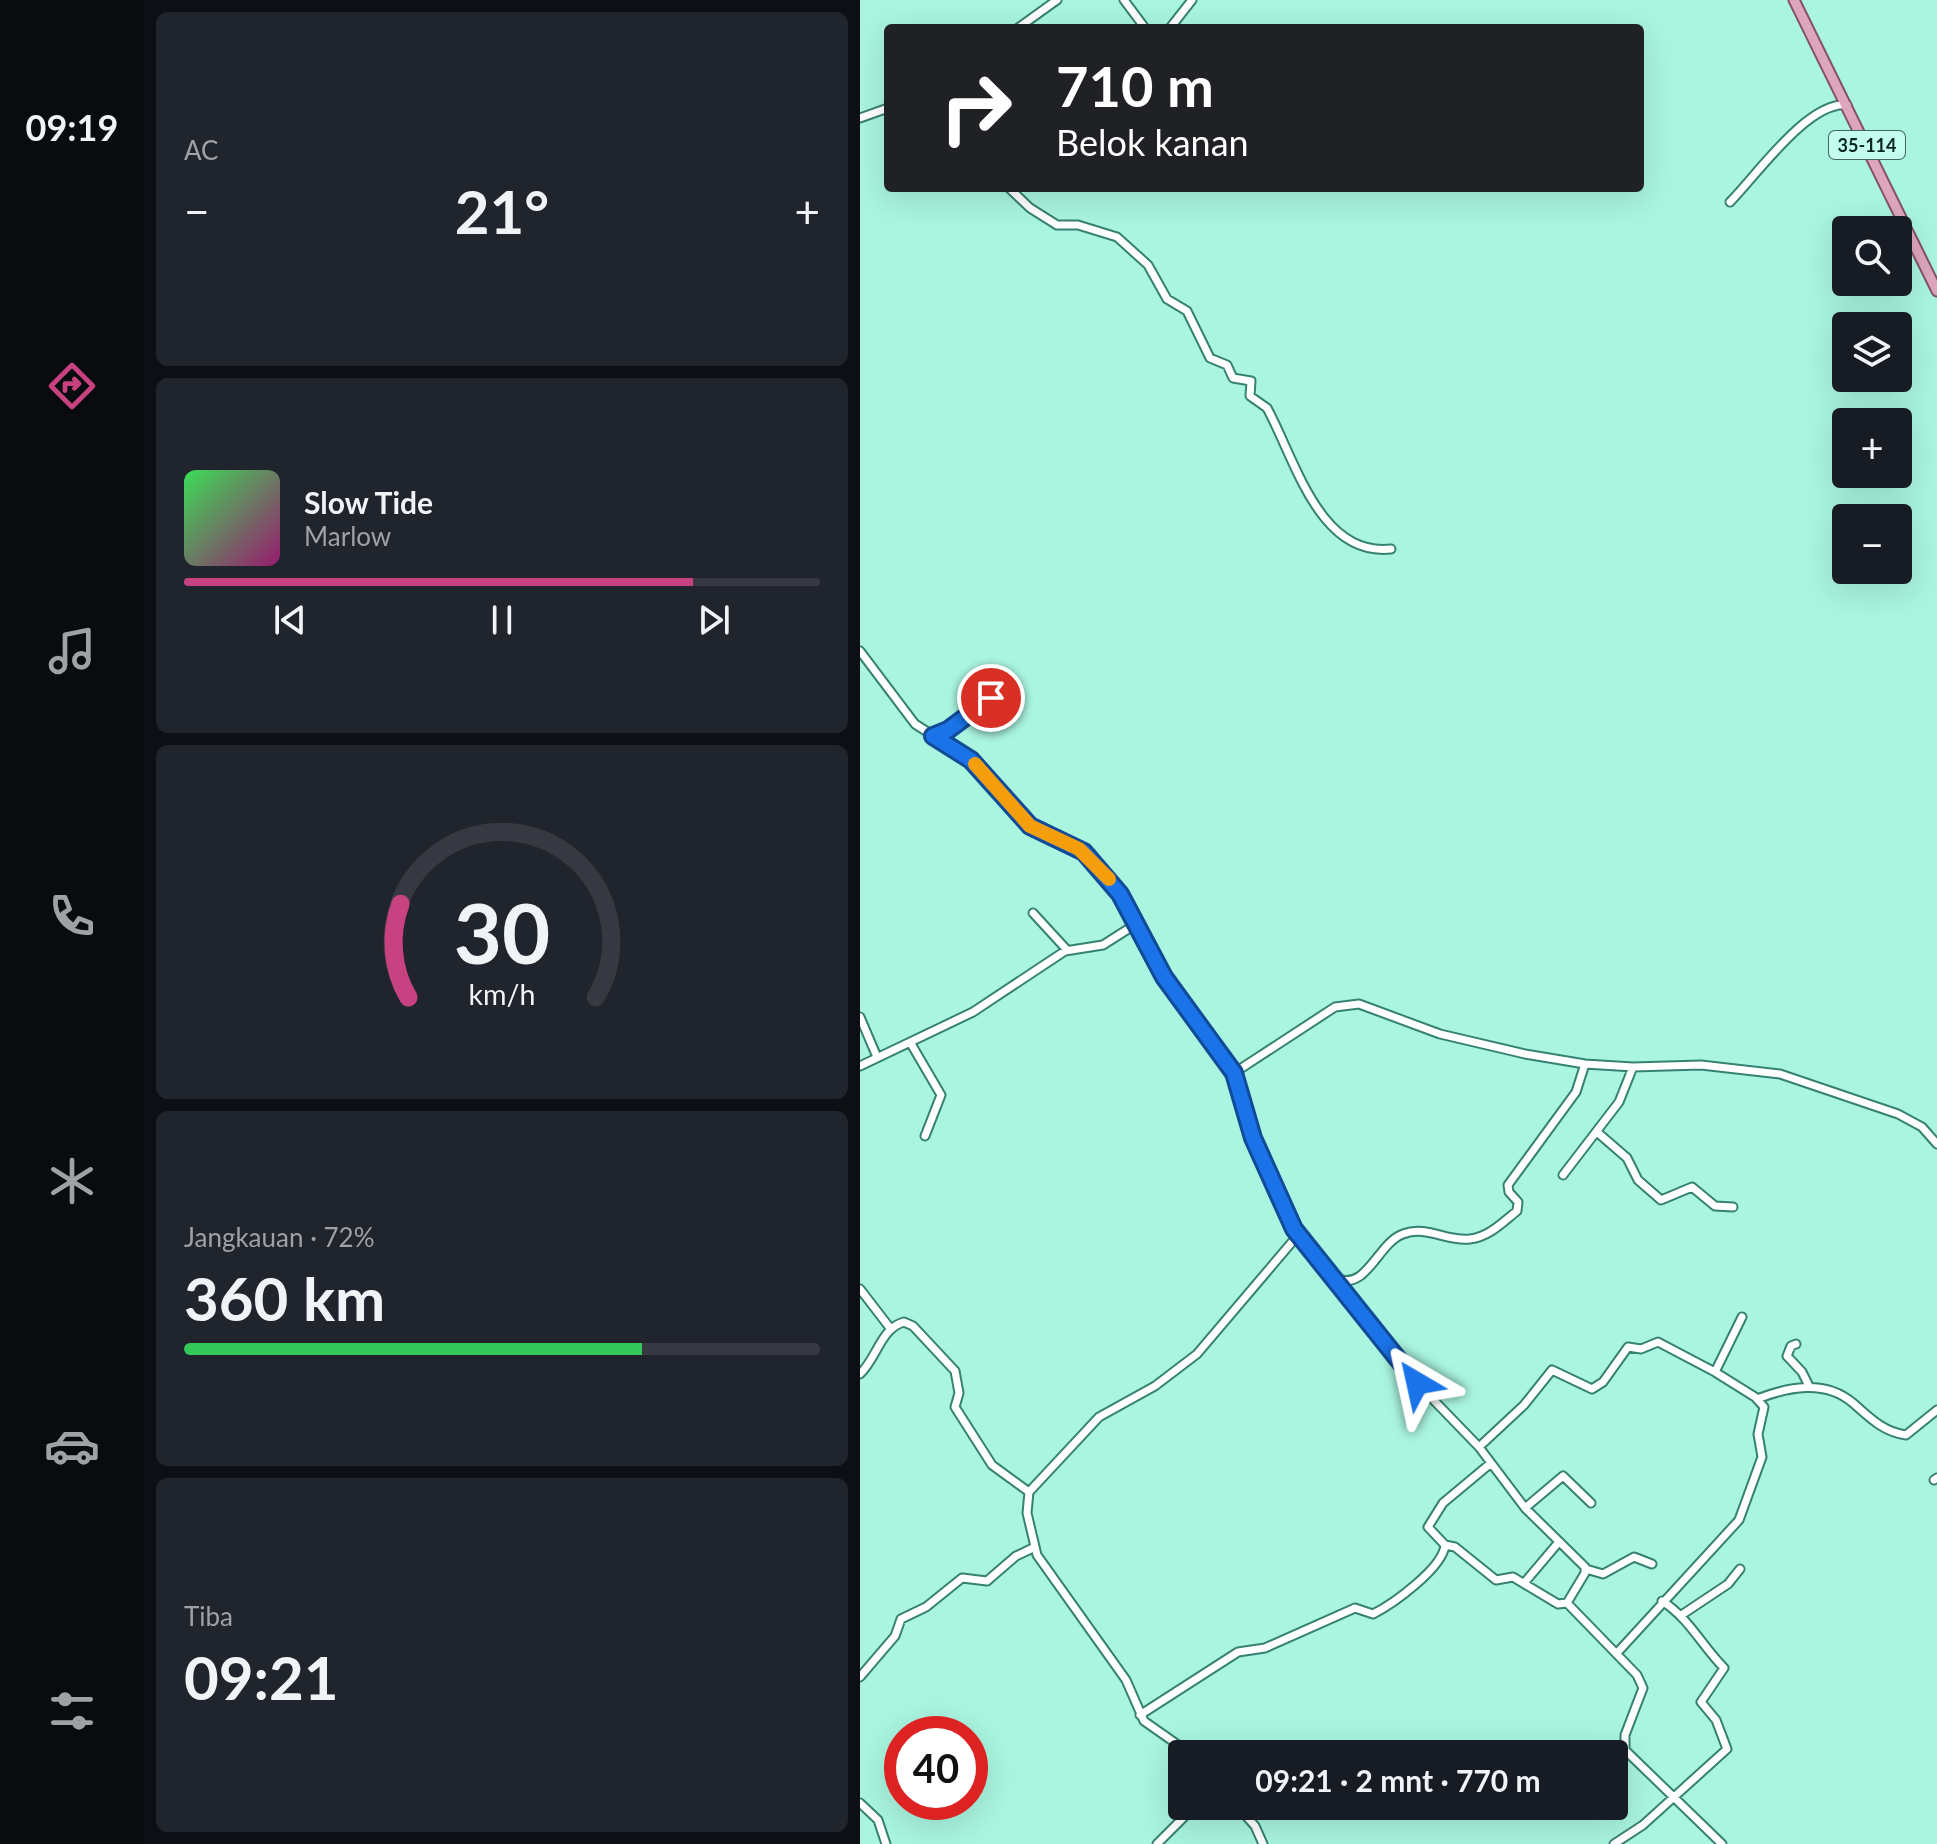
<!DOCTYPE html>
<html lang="id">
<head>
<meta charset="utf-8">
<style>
  body { margin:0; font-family:Lato,sans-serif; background:#20242c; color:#f1f3f6; height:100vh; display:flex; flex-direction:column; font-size:30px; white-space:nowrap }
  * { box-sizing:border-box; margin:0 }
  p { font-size:26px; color:#9ea1a6 }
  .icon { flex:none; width:44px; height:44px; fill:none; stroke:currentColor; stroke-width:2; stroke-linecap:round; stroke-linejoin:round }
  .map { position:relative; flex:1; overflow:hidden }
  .details { display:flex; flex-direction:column; gap:12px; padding:12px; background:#0d0f14; width:716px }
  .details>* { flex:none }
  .hud { position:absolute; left:24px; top:24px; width:760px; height:168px; border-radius:8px; box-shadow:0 8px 32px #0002; background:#202124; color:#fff; overflow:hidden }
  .tools { position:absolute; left:972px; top:216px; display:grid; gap:16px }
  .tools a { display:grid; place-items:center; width:80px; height:80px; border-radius:8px; background:#171b24; box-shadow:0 8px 32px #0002; font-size:40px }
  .speed { position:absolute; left:24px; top:1716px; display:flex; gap:16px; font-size:40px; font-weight:700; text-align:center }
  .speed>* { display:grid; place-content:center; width:104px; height:104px; border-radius:50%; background:#171b24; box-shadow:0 8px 32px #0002; line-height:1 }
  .speed .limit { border:12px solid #d22; background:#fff; color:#111 }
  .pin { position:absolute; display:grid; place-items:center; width:68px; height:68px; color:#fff; margin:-34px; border:4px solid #fff; border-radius:50%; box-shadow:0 2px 8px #0007 }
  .me { position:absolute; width:88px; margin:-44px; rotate:324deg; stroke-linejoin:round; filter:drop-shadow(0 0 6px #0008) }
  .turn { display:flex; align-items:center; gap:28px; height:168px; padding:0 40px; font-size:36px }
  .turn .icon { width:104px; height:104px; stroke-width:2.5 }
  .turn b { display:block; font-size:56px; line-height:68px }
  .big { font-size:60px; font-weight:700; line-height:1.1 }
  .details .widget { flex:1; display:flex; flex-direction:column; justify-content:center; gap:12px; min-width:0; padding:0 28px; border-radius:12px; background:#20242c }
  .details .dial { align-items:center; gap:0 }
  .dial svg { height:208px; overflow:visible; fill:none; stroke:#363941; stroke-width:7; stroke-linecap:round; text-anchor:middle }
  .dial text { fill:#f1f3f6; stroke:none }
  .song { display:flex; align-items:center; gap:24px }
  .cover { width:96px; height:96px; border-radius:12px; background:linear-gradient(135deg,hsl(130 70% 55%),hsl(320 70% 35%)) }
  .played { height:8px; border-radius:4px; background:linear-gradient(90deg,#c84180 80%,#363941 80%) }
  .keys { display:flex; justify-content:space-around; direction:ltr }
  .heat { display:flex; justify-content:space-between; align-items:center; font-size:44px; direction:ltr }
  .charge { height:12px; border-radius:6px; background:linear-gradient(90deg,#34c759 72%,#363941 0) }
  .trip { position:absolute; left:308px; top:1740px; width:460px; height:80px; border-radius:8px; background:#171b24; box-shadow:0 8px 32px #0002; font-weight:700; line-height:80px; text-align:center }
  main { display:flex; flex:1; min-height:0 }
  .tab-bar { display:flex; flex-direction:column; width:144px; justify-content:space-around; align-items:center; background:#090b0e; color:#9ea1a6 }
  .tab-bar .icon { width:56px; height:56px }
  .tab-bar .active { color:#c84180 }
  .tab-bar b { font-size:36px; color:#f1f3f6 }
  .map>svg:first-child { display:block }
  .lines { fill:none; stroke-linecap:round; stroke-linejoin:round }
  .minor-casing { stroke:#368270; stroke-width:11 }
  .major-casing { stroke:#835268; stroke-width:13 }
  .minor { stroke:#fff; stroke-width:7 }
  .major { stroke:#dda6bc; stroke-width:9 }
  .route-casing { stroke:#114b97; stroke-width:20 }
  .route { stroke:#1a73e8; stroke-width:14 }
  .slow { stroke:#f59e0b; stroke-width:14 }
  .labels { text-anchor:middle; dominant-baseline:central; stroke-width:6; stroke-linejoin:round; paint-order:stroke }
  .shield { fill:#c3feed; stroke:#3f675d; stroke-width:2 }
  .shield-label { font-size:18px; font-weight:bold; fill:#06261f }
</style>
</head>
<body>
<main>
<nav class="tab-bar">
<b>09:19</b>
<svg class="icon active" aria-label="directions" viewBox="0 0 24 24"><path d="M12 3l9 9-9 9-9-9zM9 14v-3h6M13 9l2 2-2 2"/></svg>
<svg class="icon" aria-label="music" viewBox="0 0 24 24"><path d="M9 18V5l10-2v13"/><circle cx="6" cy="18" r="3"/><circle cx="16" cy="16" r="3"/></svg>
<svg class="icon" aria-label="phone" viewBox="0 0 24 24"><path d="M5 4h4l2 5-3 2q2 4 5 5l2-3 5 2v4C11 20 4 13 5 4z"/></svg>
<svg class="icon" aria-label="climate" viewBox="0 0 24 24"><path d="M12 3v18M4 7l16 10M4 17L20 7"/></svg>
<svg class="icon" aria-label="car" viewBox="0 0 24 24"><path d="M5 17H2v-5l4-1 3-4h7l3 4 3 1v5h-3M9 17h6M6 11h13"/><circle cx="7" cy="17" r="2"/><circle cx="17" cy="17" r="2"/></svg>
<svg class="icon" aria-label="filters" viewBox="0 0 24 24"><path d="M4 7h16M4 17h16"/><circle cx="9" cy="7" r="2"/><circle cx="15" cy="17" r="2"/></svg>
</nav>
<section class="details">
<div class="widget"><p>AC</p>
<div class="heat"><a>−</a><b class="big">21°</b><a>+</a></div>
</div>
<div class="widget">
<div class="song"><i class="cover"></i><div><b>Slow Tide</b><p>Marlow</p></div></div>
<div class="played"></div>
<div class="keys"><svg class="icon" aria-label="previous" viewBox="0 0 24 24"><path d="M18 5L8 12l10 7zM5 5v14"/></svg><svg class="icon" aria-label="pause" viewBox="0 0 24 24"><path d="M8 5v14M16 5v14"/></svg><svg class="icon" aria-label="next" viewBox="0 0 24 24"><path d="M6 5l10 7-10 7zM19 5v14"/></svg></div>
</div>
<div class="widget dial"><svg viewBox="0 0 100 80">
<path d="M14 69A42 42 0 1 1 86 69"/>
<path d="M14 69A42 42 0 0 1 11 33" stroke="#c84180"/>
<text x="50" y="56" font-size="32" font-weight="700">30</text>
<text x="50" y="72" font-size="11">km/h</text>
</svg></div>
<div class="widget"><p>Jangkauan · 72%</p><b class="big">360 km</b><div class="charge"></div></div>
<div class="widget"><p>Tiba</p><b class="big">09:21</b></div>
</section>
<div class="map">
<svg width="1077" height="1844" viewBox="0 0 1077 1844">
  <rect width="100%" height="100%" fill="#a9f5e0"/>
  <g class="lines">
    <!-- minor casing -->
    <g class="minor-casing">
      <path id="minor" d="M 264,0 L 285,28
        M 158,28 L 197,0
        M 310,28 L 332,0
        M 0,118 L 28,108
        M 149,188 L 170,208 L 197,225 L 218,225 L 257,237 L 288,265 L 307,299 L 327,311 L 350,358 L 367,365 L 373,378 L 391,381 L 390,396 L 407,408 C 435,459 459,557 531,549
        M 870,202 C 896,176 948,101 987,105
        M 0,651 L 55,724 L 111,760 L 170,826 L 219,849 L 241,869 L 260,894 L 312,989 L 374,1073 L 393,1138 L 438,1235 L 518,1330 L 560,1386 L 619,1447 L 665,1508 L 725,1567 L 725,1573 L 707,1603 L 777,1675 L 783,1688 L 765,1735 L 765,1750 L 862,1844
        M 73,736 L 88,730 L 131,698
        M 173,913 L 207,950
        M 0,1017 L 17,1057
        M 50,1042 L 81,1095 L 65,1136
        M 0,1066 L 113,1012 L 205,951 L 243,945 L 276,924
        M 374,1073 L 475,1007 L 499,1004 L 580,1034 L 665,1054 L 725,1064 L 773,1067 L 841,1065 L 920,1074 L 1038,1114 L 1062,1127 L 1077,1144
        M 737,1132 L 767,1158 L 778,1180 L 801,1200 L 832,1187 L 855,1206 L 873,1207
        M 703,1175 L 759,1102 L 773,1067
        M 478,1279 C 507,1290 518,1243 543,1234 C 567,1225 587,1242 610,1239 C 629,1237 643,1222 657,1211 L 658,1202 L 649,1192 L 648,1185 L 716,1092 L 725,1064
        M 0,1289 L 30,1328
        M 936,1344 L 931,1346 L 927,1356 L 942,1372 L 949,1386
        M 0,1374 C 17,1358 21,1328 44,1322 L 53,1326 L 95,1371 L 99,1393 L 95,1407 L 132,1465 L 169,1492 L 167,1513 L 177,1555 L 266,1680 L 284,1721 L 331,1754
        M 897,1399 C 928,1387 965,1379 993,1403 C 1009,1417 1023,1432 1046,1435 L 1077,1410
        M 619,1447 L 664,1405 L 692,1370 L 732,1389 L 743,1382 L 768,1347 L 781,1349 L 798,1342 L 855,1372 L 882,1317
        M 1074,1480 L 1077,1478
        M 169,1492 L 239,1417 L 295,1386 L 337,1354 L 438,1235
        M 665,1508 L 703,1476 L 731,1503
        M 585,1545 L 595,1547 L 636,1580 L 653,1577 L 698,1604 L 707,1603
        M 726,1569 L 743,1574 L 774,1557 L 792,1564
        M 665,1582 L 698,1543
        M 823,1614 L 868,1584 L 880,1569
        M 757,1653 L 879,1520 L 902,1457 L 898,1434 L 904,1407 L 895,1397 L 855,1372
        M 0,1677 L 35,1636 L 41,1619 L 66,1607 L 102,1578 L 127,1581 L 156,1556 L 173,1548
        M 280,1715 L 378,1652 L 405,1648 L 495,1608 L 513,1614 C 533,1604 583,1568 585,1545 L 568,1527 L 583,1503 L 631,1463
        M 441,1754 L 444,1751
        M 0,1803 L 18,1820 L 26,1844
        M 374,1806 L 385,1806
        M 379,1808 L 395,1826 L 403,1844
        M 297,1844 L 335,1806
        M 754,1844 L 783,1825 L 867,1749 L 856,1720 L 841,1702 L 864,1668 C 842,1646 829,1618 802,1601"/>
    </g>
    <!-- major casing -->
    <g class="major-casing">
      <path id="major" d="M 934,0 L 1077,291"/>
    </g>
    <!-- minor -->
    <use href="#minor" class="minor"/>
    <!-- major -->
    <use href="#major" class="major"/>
  </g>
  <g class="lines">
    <!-- route casing -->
    <g class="route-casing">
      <path id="route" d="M 131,698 L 88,730 L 73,736 L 111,760 L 170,826 L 224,852 L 260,894 L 304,977 L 374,1073 L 393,1138 L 434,1229 L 557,1383"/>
    </g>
    <!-- route -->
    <use href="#route" class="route"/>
    <!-- slow -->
    <path class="slow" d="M 115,764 L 170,826 L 219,849 L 249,879"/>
  </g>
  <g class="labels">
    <!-- shield labels -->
    <rect class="shield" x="969" y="131" width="76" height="28" rx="6"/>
    <g class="shield-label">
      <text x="1007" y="145">35-114</text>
    </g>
  </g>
</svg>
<div class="tools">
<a><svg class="icon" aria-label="search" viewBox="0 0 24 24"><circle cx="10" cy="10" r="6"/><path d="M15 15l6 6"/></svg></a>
<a><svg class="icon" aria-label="layers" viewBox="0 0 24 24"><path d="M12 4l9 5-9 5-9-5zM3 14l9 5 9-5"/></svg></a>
<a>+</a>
<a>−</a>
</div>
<div class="speed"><div class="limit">40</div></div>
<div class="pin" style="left:131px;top:698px;background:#d93025"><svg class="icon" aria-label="arrive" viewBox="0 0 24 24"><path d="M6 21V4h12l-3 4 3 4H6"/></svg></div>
<svg class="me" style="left:557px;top:1383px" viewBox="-20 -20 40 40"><path d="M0-17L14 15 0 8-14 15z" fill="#1a73e8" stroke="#fff" stroke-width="4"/></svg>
<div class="trip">09:21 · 2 mnt · 770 m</div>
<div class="hud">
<div class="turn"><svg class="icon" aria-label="right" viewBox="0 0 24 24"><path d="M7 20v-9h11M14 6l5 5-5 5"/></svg><div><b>710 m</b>Belok kanan</div></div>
</div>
</div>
</main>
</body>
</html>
